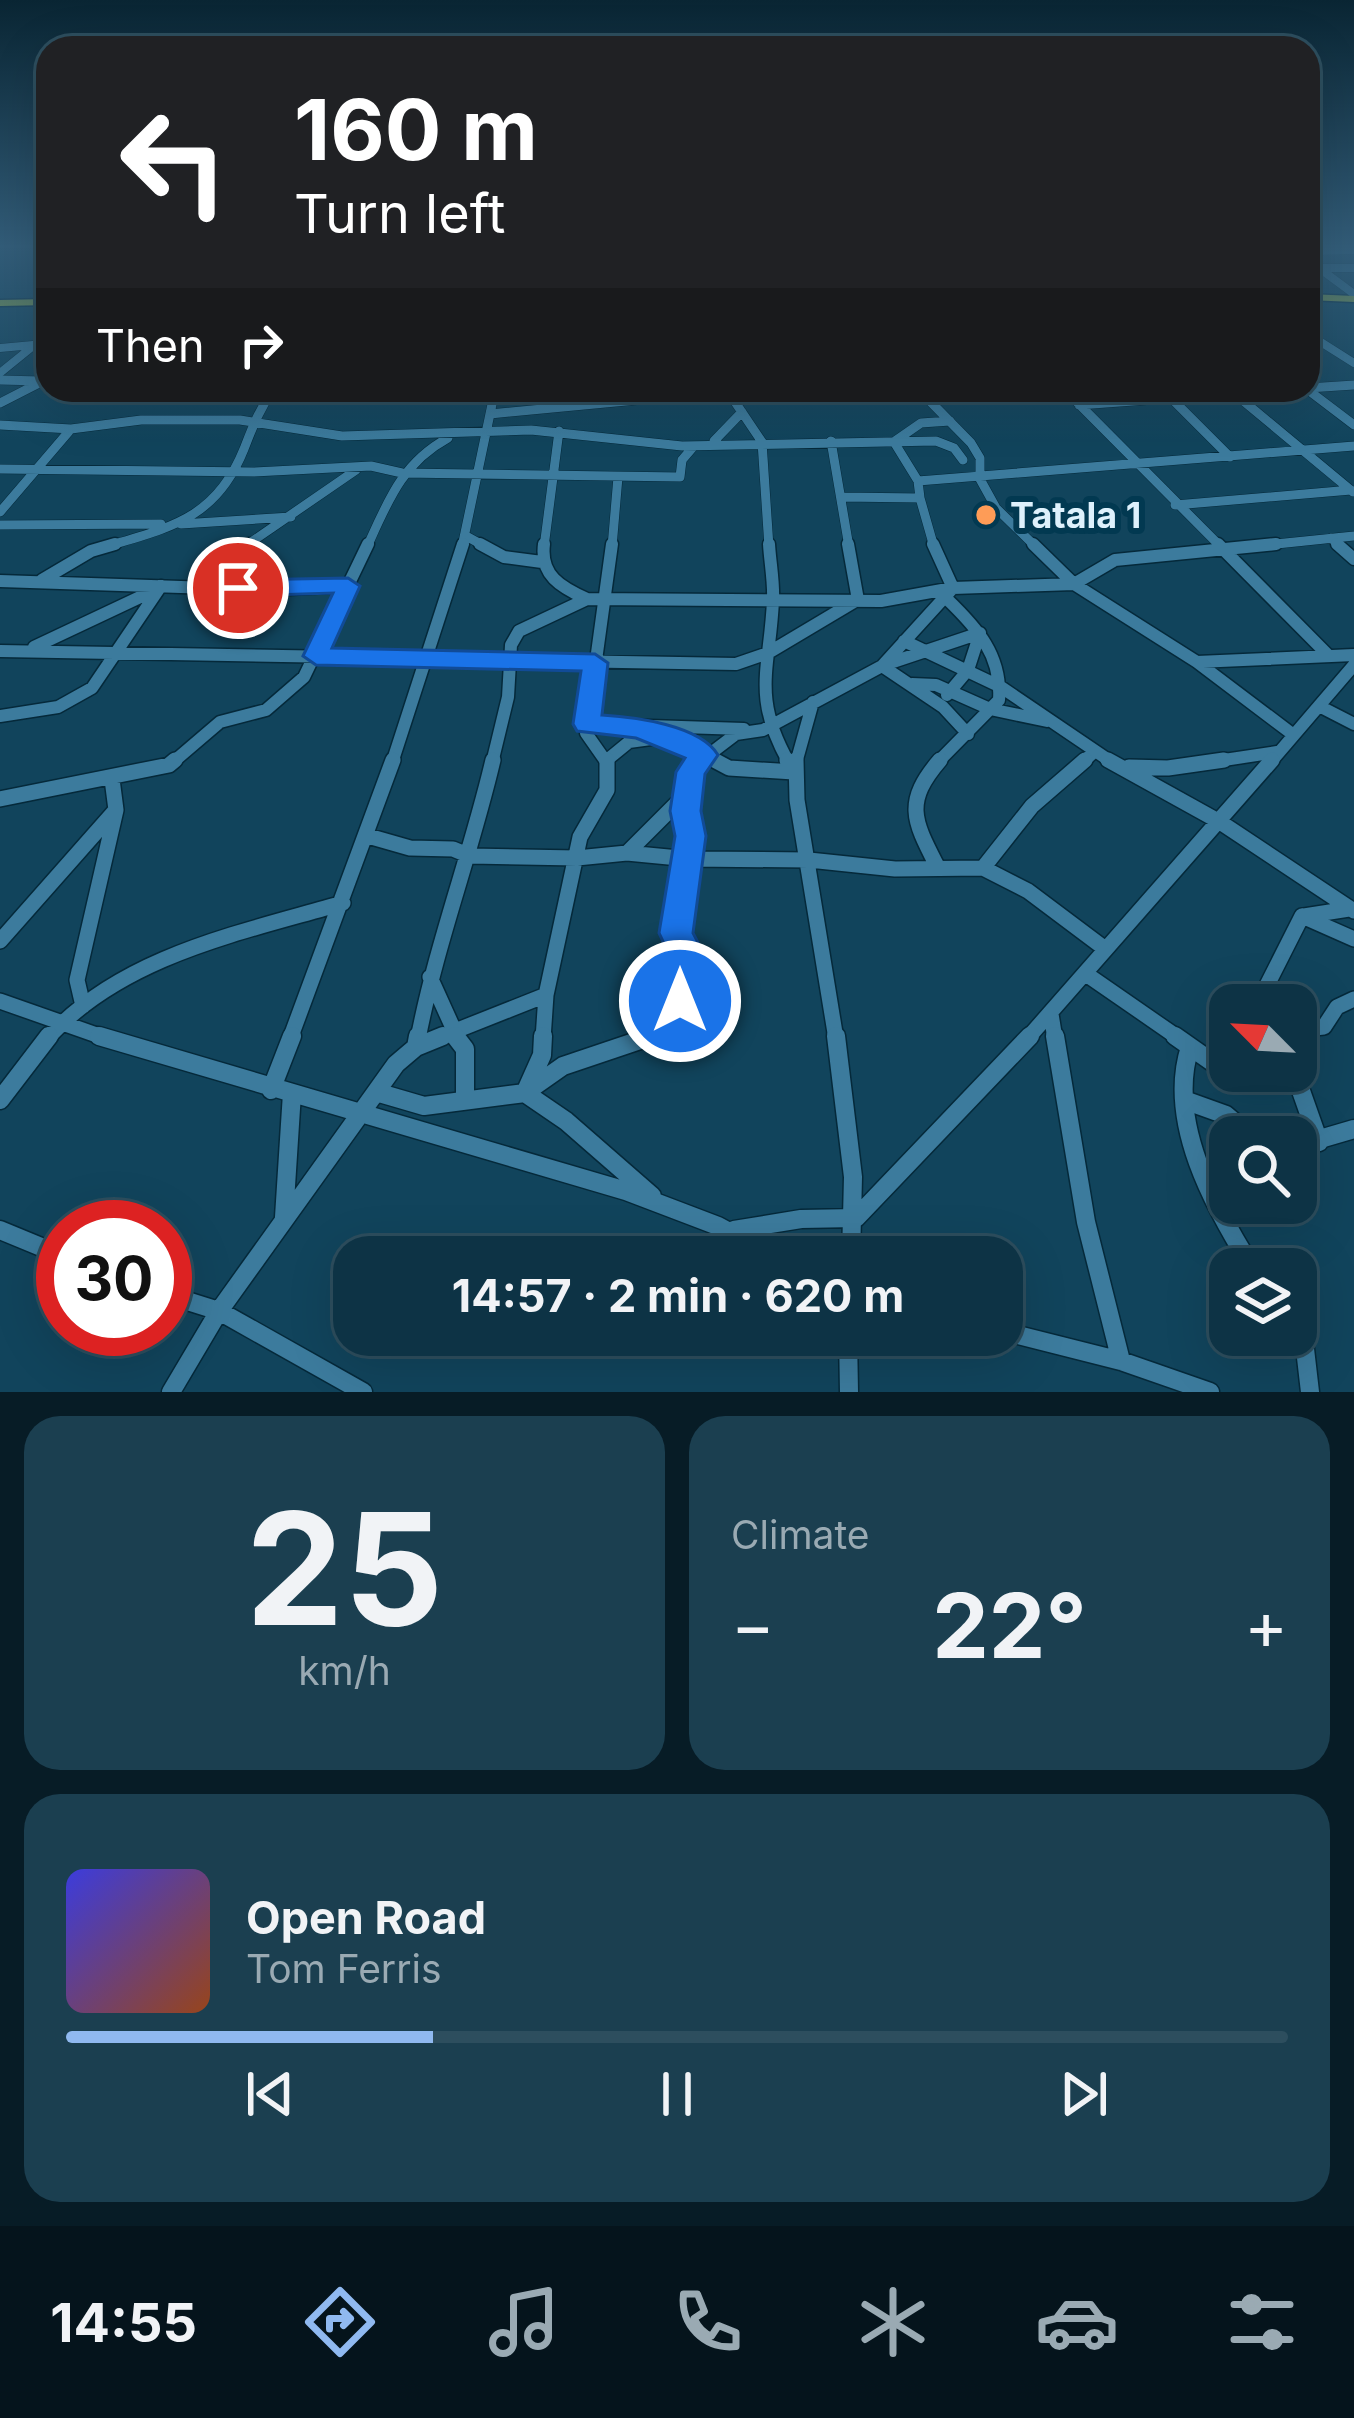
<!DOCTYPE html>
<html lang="en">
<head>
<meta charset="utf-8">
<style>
  body { margin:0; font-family:Inter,sans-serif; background:#1b3f50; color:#f1f3f6; height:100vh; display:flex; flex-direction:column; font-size:45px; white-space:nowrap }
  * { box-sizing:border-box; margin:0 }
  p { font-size:39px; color:#9aaab3 }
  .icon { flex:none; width:66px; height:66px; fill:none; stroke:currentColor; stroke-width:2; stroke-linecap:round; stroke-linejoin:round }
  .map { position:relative; height:1392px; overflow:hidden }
  .details { display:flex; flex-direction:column; gap:24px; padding:24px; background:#071c26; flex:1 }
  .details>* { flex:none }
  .banner { position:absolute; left:36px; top:36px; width:1284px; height:366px; border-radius:36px; box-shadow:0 12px 48px #0002,0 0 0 3px #2d4e5e; background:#202124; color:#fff; overflow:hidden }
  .needle { width:78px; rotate:294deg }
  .buttons { position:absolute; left:1209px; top:984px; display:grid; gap:24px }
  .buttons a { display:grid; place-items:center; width:108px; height:108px; border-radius:24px; background:#0d3345; box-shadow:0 12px 48px #0002,0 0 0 3px #2d4e5e; font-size:60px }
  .speed { position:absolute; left:36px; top:1200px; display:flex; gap:24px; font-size:60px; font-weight:700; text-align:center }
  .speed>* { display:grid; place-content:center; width:156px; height:156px; border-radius:50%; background:#0d3345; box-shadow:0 12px 48px #0002,0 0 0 3px #2d4e5e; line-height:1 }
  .speed .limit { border:18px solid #d22; background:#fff; color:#111 }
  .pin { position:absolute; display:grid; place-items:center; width:102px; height:102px; color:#fff; margin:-51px; border:6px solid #fff; border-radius:50%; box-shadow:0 3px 12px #0007 }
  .me { position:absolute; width:132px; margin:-66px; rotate:0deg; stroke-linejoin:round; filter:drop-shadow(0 0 9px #0008) }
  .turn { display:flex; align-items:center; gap:42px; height:252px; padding:0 60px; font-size:54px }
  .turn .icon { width:156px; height:156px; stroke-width:2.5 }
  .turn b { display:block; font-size:84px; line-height:102px }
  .then { display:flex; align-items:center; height:114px; padding:0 60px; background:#0003; gap:24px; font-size:45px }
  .big { font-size:90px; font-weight:700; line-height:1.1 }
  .details .card { flex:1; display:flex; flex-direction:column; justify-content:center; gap:18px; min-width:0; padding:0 42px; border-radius:36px; background:#1b3f50 }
  .details .dial { align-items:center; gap:0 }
  .dial b { font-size:156px; line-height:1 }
  .song { display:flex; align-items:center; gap:36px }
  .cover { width:144px; height:144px; border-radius:18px; background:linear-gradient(135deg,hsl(240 70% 55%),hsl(20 70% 35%)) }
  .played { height:12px; border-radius:6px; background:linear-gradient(90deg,#90b9f0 30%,#2d4e5e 30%) }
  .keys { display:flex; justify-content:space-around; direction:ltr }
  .heat { display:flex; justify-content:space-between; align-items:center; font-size:66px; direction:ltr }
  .details .tiles { flex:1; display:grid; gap:24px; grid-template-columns:1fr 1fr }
  .card:last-child { grid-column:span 2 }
  .trip { position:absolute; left:333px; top:1236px; width:690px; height:120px; border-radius:36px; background:#0d3345; box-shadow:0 12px 48px #0002,0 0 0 3px #2d4e5e; font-weight:700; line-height:120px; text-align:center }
  .dock { display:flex; height:192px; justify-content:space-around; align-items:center; background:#05141c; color:#9aaab3 }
  .dock .icon { width:84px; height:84px }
  .dock .on { color:#90b9f0 }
  .dock b { font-size:54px; color:#f1f3f6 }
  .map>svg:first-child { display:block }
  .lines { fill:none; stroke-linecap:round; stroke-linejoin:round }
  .minor-far4-casing { stroke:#05293a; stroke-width:9 }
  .minor-far3-casing { stroke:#05293a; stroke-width:10 }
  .minor-far2-casing { stroke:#05293a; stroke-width:15 }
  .minor-far1-casing { stroke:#05293a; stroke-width:18 }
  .minor-casing { stroke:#05293a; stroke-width:21 }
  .trunk-casing { stroke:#05293a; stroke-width:3 }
  .minor-far4 { stroke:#3c7b9d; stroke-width:8 }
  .minor-far3 { stroke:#3c7b9d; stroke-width:9 }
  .minor-far2 { stroke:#3c7b9d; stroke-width:12 }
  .minor-far1 { stroke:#3c7b9d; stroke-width:15 }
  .minor { stroke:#3c7b9d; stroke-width:18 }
  .trunk { fill:#a2b842; fill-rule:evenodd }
  .route { fill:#1a73e8; stroke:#114b97; stroke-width:3 }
  .poi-dot { fill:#fe9c57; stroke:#023951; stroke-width:4.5 }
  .labels { text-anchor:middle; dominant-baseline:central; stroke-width:12; stroke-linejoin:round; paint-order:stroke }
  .poi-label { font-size:36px; font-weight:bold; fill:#def1fc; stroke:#023951; text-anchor:start }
</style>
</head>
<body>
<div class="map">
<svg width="1354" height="1392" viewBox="0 0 1354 1392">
  <rect width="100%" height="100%" fill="#11445c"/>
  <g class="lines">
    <!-- minor-far4 casing -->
    <g class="minor-far4-casing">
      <path id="minor-far4" d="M 1308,251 L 1354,250
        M 1308,260 L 1354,294
        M 1321,268 L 1354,268
        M 1308,334 L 1354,363
        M 0,348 L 33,345
        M 0,373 L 48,334"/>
    </g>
    <!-- minor-far3 casing -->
    <g class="minor-far3-casing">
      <path id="minor-far3" d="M 0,380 L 41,381
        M 1308,388 L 1354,385
        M 727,390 L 762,442 L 769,547
        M 919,390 L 971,443 L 980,458 L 980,479 L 996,508 L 1036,547
        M 1065,390 L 1221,547
        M 1163,390 L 1230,457
        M 1308,390 L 1354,425
        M 1235,394 L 1353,492
        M 0,403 L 43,381
        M 1079,405 L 1283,390
        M 490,414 L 742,390
        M 0,425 L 71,429 L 141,420 L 240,420 L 342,436 L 531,430 L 682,446 L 936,441 L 954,448 L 963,460
        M 714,441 L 742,412
        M 831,441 L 849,547
        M 895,441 L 921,423 L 950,421
        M 0,469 L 254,472 L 371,466 L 402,473 L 680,477 L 682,460 L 694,446
        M 918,481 L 1354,446
        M 841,497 L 920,498 L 918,481 L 894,442
        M 920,498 L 934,547
        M 1175,505 L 1351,490
        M 0,512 L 71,429
        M 181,524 L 291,517
        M 0,525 L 161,524
        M 466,536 L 486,547
        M 1331,538 L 1341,547
        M 105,547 C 171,527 216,519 244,449 C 253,426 259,410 273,390
        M 244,547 L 356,470
        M 367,547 C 388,501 402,463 448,438
        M 462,547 L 495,390
        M 544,547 L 559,431
        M 612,547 L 618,477
        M 1247,547 L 1354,536"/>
    </g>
    <!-- minor-far2 casing -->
    <g class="minor-far2-casing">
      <path id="minor-far2" d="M 480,544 L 504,557 L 542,562
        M 544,544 C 540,575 560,587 587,599
        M 769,544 C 770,562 774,582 773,600 C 770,669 751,696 789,763
        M 848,544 L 858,600
        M 1033,544 L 1074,584 L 1197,662 L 1291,733
        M 1218,544 L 1327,654
        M 1337,544 L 1354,559
        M 42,580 L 91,551 L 115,544
        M 0,581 L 268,590 L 348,586
        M 208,587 L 249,544
        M 904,641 L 1001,687 L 1113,763
        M 34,647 L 155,590
        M 0,651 L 736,664 L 768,653 L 857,600
        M 1197,662 L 1354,655
        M 890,663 L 980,633
        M 882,666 L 943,707 L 968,734
        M 912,684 L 936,685 L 990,709 L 1047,721
        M 947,695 L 968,670 L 980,633
        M 1319,706 L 1354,724
        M 0,716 L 58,707 L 92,688 L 161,586
        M 587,724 L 744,729
        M 675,738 L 720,763
        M 607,760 L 629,742 L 680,735
        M 172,763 L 220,722 L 266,710 L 304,677 L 368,544
        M 392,763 L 463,544
        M 492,763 L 508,697 L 511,645 L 519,631 L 587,599 L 881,601 L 953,588 L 933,544
        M 607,763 L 586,733 L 612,544
        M 698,763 L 736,734 L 763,730 L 882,666 L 953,588 L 1074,584 L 1115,560 L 1276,544
        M 796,763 L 813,702
        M 937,763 L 999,700 C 1002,655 977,628 947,599
        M 1082,763 L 1094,752
        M 1204,763 L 1277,752
        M 1270,763 L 1354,665"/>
    </g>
    <!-- minor-far1 casing -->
    <g class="minor-far1-casing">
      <path id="minor-far1" d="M 714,760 L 729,768 L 794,772
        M 787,760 L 794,772
        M 796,760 L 797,800 L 836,1039
        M 1108,760 L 1220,822 L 1354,911
        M 1129,767 L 1168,768 L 1224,760
        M 0,799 L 169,765 L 175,760
        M 368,836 L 410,848 L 453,849 L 470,856 L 577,858 L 627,853 L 689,859 L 809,860 L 895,869 L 983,868 L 1028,891 L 1104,948
        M 627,853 L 688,792 L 691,772 L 700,760
        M 938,868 C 914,821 903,803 940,760
        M 983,868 L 1032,806 L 1085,760
        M 1302,916 L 1354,939
        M 1304,916 L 1349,909
        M 0,941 L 114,812
        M 1086,974 L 1180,1039
        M 430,977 L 458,1039
        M 0,1001 L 108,1039
        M 1257,1005 L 1302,916
        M 83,1006 L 77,980 L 116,810 L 112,779
        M 1051,1014 L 1055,1039
        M 1296,1030 L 1324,1027 L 1337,1007 L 1354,999
        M 47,1039 C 121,956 240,933 343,903
        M 290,1039 L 393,760
        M 418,1039 C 436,945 471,854 493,760
        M 435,1039 L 546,995
        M 543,1039 L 546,995 L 580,837 L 607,790 L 607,760
        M 643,1039 L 668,1031 L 680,1001 L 684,950 L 676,933 L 680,884 L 689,859 L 688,794
        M 1027,1039 L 1272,760"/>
    </g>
    <!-- minor casing -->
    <g class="minor-casing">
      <path id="minor" d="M 99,1036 L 626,1191 L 718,1226 L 776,1257
        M 455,1036 L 465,1049 L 465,1099
        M 836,1036 L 853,1177 L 851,1257
        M 1055,1036 L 1086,1222 L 1121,1361
        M 1175,1036 L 1212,1062 L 1226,1063 L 1230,1056
        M 416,1047 L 418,1036
        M 1190,1047 C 1166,1121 1214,1207 1253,1269
        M 1294,1071 L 1319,1142
        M 271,1090 L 292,1036
        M 376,1092 L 424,1106 L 525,1093 L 566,1121 L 652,1196
        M 526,1092 L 563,1066 L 652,1036
        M 525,1093 L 542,1055 L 543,1036
        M 0,1100 L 49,1036
        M 1187,1101 L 1226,1115 L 1246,1132 L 1264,1137
        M 1296,1146 L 1354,1129
        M 284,1217 L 292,1093
        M 0,1230 L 63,1256
        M 734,1230 L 801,1219 L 856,1218 L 1030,1036
        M 165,1294 L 219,1311 L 363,1392
        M 1296,1319 L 1302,1323 L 1310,1392
        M 1002,1331 L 1121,1361 L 1210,1392
        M 848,1335 L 849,1392
        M 171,1392 L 219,1311 L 396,1064 L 416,1047 L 443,1036"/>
    </g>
    <!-- trunk casing -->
    <g class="trunk-casing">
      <path id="trunk" d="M 1308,294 L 1354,296 L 1354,302 L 1308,300 Z
        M 48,299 L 48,305 L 0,306 L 0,300 Z"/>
    </g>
    <!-- minor-far4 -->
    <use href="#minor-far4" class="minor-far4"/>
    <!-- minor-far3 -->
    <use href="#minor-far3" class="minor-far3"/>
    <!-- minor-far2 -->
    <use href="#minor-far2" class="minor-far2"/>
    <!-- minor-far1 -->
    <use href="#minor-far1" class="minor-far1"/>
    <!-- minor -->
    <use href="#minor" class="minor"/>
    <!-- trunk -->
    <use href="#trunk" class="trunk"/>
  </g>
  <!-- sky -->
  <linearGradient id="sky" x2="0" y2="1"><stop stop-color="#092533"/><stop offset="0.56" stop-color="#325c78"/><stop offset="1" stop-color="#325c78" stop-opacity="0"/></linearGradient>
  <rect width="1354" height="440" fill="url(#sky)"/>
  <!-- route -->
  <path class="route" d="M 348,578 L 360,586 L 332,648 L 595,654 L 608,663 L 602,715 C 635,717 700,725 718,755 L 705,774 L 701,811 L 706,836 L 693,933 L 702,950 L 693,1013 L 680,1018 L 667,1013 L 662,1001 L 667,950 L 659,933 L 675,836 L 670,811 L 676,772 L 685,758 L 636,738 L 577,731 L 573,724 L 581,671 L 316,665 L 303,656 L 333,593 L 238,596 L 226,588 L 238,580 Z"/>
  <!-- markers -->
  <circle class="poi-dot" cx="986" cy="515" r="12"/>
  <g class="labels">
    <!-- poi labels -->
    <g class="poi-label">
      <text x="1010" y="515">Tatala 1</text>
    </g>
  </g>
</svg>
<div class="buttons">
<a><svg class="needle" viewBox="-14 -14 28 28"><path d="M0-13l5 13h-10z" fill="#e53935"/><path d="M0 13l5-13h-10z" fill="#9aaab3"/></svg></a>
<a><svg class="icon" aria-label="search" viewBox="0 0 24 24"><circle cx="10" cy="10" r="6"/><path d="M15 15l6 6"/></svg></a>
<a><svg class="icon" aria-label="layers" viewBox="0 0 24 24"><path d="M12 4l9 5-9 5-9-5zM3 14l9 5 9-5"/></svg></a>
</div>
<div class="speed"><div class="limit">30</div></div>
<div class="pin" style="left:238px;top:588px;background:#d93025"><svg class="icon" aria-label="arrive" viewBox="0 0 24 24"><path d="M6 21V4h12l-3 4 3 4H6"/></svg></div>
<svg class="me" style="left:680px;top:1001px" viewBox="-20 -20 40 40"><circle r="17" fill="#1a73e8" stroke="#fff" stroke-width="3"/><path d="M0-11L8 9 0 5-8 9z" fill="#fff"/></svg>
<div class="trip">14:57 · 2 min · 620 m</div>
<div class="banner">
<div class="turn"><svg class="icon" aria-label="left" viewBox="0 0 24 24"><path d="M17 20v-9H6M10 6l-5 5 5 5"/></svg><div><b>160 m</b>Turn left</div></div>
<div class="then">Then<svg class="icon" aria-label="right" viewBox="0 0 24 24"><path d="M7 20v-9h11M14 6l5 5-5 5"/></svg></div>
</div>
</div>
<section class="details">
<div class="tiles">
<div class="card dial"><b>25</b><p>km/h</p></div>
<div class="card"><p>Climate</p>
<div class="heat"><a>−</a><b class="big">22°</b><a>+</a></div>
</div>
<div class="card">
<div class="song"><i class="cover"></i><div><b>Open Road</b><p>Tom Ferris</p></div></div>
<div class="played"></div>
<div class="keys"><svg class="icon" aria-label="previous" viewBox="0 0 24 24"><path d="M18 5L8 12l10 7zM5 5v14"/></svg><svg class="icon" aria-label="pause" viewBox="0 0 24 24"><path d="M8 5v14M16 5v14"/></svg><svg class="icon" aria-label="next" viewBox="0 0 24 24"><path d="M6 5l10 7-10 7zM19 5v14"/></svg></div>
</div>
</div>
</section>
<nav class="dock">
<b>14:55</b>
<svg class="icon on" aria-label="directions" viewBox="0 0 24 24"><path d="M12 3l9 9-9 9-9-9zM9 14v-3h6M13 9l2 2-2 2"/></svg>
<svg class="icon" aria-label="music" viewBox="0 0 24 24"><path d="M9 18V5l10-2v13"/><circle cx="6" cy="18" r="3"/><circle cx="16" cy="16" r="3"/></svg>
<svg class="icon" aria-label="phone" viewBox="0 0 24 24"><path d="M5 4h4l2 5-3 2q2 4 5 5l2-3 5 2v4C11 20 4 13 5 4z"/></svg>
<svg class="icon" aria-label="climate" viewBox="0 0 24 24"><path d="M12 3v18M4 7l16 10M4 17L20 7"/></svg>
<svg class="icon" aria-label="car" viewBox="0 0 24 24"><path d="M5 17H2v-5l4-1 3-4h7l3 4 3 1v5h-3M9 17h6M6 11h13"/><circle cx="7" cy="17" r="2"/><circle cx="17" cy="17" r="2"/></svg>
<svg class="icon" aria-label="filters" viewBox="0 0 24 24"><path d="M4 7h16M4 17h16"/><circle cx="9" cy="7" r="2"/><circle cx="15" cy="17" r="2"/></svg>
</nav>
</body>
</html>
